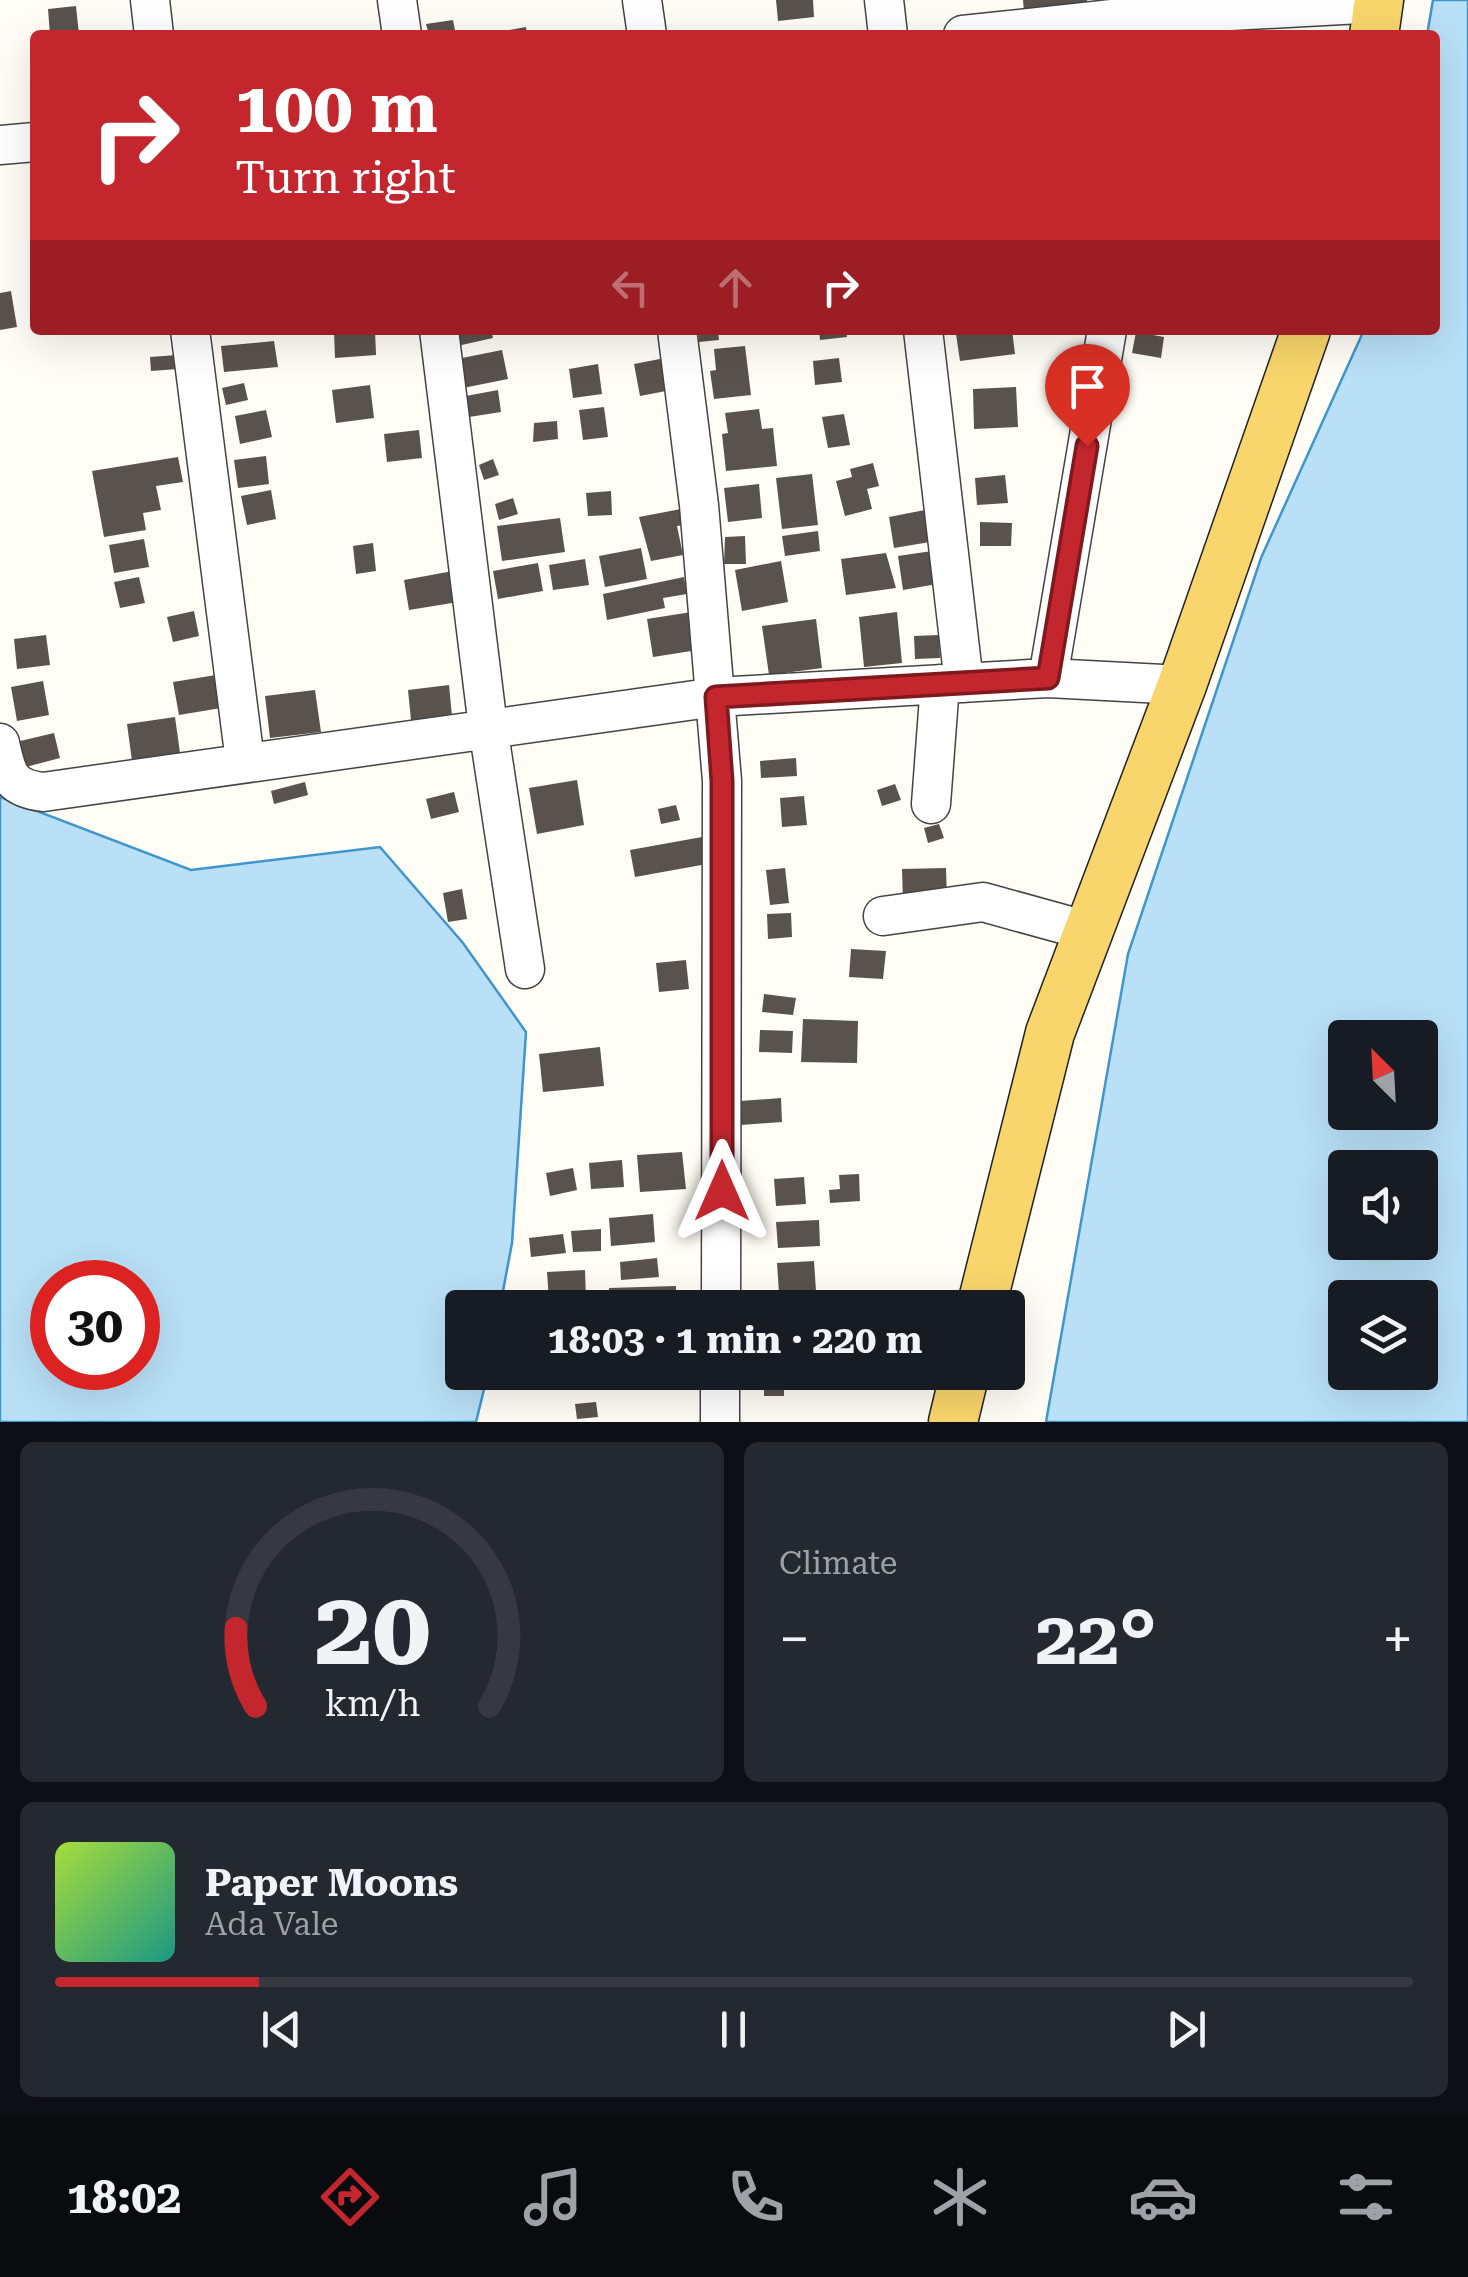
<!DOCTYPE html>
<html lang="en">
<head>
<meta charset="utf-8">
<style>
  body { margin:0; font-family:"Roboto Serif",serif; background:#242831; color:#f1f3f6; height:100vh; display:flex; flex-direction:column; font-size:38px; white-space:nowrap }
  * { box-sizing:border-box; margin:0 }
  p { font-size:32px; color:#9ea1a6 }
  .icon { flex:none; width:55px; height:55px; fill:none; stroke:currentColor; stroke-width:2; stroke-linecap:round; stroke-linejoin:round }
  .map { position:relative; height:1422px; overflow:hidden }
  .panel { display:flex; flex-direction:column; gap:20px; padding:20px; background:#0d0f14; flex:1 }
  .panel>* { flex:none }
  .guide { position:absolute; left:30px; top:30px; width:1410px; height:305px; border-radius:10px; box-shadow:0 10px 40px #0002; background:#c4262e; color:#fff; overflow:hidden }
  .needle { width:65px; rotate:336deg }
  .fabs { position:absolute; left:1328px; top:1020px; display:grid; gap:20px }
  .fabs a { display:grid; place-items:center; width:110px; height:110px; border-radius:10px; background:#171b24; box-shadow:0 10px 40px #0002; font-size:50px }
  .speed { position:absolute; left:30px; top:1260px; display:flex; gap:20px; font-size:50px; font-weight:700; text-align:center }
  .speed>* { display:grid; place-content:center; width:130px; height:130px; border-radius:50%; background:#171b24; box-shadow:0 10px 40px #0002; line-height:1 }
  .speed .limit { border:15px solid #d22; background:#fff; color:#111 }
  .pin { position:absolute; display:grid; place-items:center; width:85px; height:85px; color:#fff; margin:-102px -42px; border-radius:50% 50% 50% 0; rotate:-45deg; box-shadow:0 0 10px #0007 }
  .pin .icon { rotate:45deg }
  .me { position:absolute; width:110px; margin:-55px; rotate:0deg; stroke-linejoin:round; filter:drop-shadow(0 0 8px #0008) }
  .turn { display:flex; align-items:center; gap:35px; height:210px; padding:0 40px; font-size:45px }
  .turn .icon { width:130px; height:130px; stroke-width:2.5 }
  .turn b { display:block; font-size:70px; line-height:85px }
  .lanes { display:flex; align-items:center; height:95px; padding:0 40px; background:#0003; justify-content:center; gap:50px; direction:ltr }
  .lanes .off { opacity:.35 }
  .big { font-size:75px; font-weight:700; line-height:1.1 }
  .panel .card { flex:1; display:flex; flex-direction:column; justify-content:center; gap:15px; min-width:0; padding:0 35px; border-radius:15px; background:#242831 }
  .panel .dial { align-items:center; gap:0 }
  .dial svg { height:260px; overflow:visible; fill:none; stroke:#363941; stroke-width:7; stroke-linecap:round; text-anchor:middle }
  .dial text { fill:#f1f3f6; stroke:none }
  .song { display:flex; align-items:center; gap:30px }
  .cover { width:120px; height:120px; border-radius:15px; background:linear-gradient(135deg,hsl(80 70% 55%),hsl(170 70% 35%)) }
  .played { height:10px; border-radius:5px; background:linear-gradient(90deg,#c4262e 15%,#363941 15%) }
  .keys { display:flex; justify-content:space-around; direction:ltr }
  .heat { display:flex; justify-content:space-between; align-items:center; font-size:55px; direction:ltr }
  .panel .tiles { flex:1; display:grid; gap:20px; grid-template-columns:1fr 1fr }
  .card:last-child { grid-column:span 2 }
  .trip { position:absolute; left:445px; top:1290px; width:580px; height:100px; border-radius:10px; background:#171b24; box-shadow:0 10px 40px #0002; font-weight:700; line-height:100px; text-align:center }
  .menu { display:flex; height:160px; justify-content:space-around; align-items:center; background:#090b0e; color:#9ea1a6 }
  .menu .icon { width:70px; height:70px }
  .menu .active { color:#c4262e }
  .menu b { font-size:45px; color:#f1f3f6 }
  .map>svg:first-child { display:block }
  .water { fill:#b9e0f7; stroke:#3f96cf; stroke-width:2.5; fill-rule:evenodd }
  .building { fill:#5a524d }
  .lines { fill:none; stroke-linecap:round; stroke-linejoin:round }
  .minor-casing { stroke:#444; stroke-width:41 }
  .major-casing { stroke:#222; stroke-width:51 }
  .minor { stroke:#fff; stroke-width:38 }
  .major { stroke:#f9d66b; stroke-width:48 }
  .route-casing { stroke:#7f191e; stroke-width:25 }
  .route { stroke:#c4262e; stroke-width:18 }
</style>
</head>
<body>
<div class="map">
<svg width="1468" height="1422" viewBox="0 0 1468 1422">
  <rect width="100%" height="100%" fill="#fffdf5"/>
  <!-- water -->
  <path class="water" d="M 1433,0 L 1468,0 L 1468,1422 L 1046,1422 L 1128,954 L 1261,558 L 1364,330 L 1435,330 L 1435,35 L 1427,35 ZM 1345,1038 L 1420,1038 L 1420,1112 L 1345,1112 ZM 1345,1168 L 1420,1168 L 1420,1242 L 1345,1242 ZM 1345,1298 L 1420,1298 L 1420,1372 L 1345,1372 Z
    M 0,797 L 191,870 L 380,847 L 463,943 L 526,1032 L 512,1243 L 500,1307 L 462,1308 L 462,1372 L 488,1373 L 476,1422 L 0,1422 ZM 52,1282 L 138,1282 L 138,1368 L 52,1368 Z"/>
  <!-- building -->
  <path class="building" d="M 776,0 L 813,0 L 814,17 L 778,21 Z
    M 1023,0 L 1087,0 L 1088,4 L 1024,12 Z
    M 76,6 L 79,35 L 50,35 L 48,9 Z
    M 453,20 L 456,35 L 429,35 L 426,24 Z
    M 526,27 L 527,35 L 492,35 L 492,33 Z
    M 11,291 L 17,327 L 0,330 L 0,293 Z
    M 334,330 L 375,330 L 376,355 L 335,358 Z
    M 454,330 L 491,330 L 493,338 L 457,346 Z
    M 698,330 L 718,330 L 719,340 L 699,342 Z
    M 819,330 L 846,330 L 847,337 L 820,340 Z
    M 989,330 L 1012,330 L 1015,354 L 960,361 L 956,334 Z
    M 1136,332 L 1164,337 L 1161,358 L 1132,353 Z
    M 274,341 L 278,367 L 224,372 L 221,346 Z
    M 745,346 L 751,395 L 714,399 L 710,371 L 716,370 L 714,349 Z
    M 502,350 L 508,379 L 463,388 L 457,359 Z
    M 177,355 L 178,369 L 151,371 L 150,357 Z
    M 665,358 L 671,390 L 640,396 L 634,364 Z
    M 839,358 L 842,382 L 815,385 L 813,361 Z
    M 598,364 L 602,394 L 573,398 L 569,369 Z
    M 244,383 L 248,400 L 226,405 L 222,388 Z
    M 370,385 L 374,418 L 336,423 L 332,390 Z
    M 1016,387 L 1018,427 L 974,429 L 973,389 Z
    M 498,390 L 501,412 L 469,417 L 466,396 Z
    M 604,407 L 608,437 L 583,440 L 579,410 Z
    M 759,409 L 762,429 L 773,428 L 777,466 L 726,471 L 722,434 L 728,433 L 725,413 Z
    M 266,410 L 272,437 L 240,444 L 235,416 Z
    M 844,414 L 850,445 L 828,448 L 822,417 Z
    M 557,421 L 558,439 L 533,442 L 534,423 Z
    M 419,430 L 422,458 L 387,462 L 384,434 Z
    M 266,456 L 269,484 L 238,488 L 234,460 Z
    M 178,457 L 183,482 L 156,486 L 161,510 L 143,513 L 146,530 L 104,537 L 92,471 Z
    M 493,459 L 499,475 L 484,480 L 479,465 Z
    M 873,463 L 879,486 L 867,489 L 872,509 L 845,516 L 836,481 L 852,477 L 850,469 Z
    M 812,474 L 818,525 L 782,529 L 776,478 Z
    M 1005,475 L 1008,503 L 977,505 L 975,478 Z
    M 759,484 L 762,518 L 728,522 L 724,488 Z
    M 271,490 L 276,519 L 247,525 L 241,496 Z
    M 611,491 L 612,515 L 588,516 L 586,493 Z
    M 513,498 L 518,514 L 499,520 L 495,504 Z
    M 681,509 L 684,525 L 677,526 L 683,555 L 651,561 L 639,517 Z
    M 930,509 L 936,541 L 894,548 L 889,517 Z
    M 560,518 L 565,552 L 502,561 L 497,526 Z
    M 980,522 L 1012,523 L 1011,546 L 980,546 Z
    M 818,531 L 820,551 L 785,556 L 782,536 Z
    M 745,536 L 746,564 L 724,564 L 725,537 Z
    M 144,539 L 149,567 L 114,573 L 109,545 Z
    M 373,543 L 376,571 L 356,574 L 353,546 Z
    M 641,548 L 647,579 L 605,587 L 599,556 Z
    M 932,551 L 937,584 L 903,590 L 898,556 Z
    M 886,553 L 896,588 L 846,595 L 841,559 Z
    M 585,559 L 589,585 L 553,590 L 549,565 Z
    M 781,561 L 788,602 L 742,611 L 735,570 Z
    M 538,563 L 543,591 L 498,599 L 493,571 Z
    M 453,571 L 458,602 L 409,610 L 404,580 Z
    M 139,577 L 145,603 L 120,608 L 114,582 Z
    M 684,577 L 687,594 L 663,598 L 665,608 L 607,620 L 603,594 Z
    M 194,611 L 199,636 L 173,642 L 167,617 Z
    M 698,611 L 704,649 L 653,657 L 647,619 Z
    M 897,612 L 902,663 L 864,667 L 859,617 Z
    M 816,619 L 822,668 L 769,675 L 762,626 Z
    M 46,635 L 50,665 L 17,669 L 14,639 Z
    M 939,635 L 940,658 L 915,659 L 914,636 Z
    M 216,675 L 221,708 L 179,715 L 173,682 Z
    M 43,681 L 49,715 L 17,721 L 11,687 Z
    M 449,685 L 452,716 L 411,720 L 408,690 Z
    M 315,690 L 321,732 L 270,738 L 265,696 Z
    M 175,717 L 180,753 L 132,761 L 127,724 Z
    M 54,733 L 60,758 L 22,768 L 16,742 Z
    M 796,758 L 797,776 L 761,778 L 760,761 Z
    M 577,780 L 584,825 L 537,834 L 529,788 Z
    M 305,782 L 308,795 L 274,804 L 271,791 Z
    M 895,784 L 901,800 L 882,806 L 877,790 Z
    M 454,792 L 459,812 L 431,819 L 426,799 Z
    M 804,796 L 807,825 L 782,827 L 780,798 Z
    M 676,805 L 680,820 L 661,824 L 658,809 Z
    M 939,824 L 944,838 L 928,843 L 924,828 Z
    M 702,837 L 707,864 L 635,877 L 630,850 Z
    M 785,868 L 789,903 L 770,905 L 766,870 Z
    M 946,868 L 947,899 L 903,901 L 902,869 Z
    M 462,889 L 467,919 L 448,922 L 443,893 Z
    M 791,913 L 792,937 L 768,939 L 767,914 Z
    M 851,949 L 886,951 L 883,979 L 849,977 Z
    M 686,960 L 689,989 L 659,992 L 656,963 Z
    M 764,994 L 796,998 L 793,1015 L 762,1012 Z
    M 803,1019 L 858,1021 L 857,1063 L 801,1062 Z
    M 760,1030 L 793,1031 L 792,1053 L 759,1052 Z
    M 600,1047 L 604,1086 L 543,1092 L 539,1054 Z
    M 781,1098 L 782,1122 L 741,1125 L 740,1101 Z
    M 682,1152 L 686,1189 L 640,1192 L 637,1155 Z
    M 622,1160 L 624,1187 L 591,1189 L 589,1163 Z
    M 573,1168 L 577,1190 L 550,1196 L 546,1173 Z
    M 859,1174 L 860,1201 L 830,1203 L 829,1190 L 840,1189 L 839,1175 Z
    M 804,1177 L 806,1204 L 776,1206 L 774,1179 Z
    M 653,1214 L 655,1242 L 611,1246 L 609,1218 Z
    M 819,1220 L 820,1246 L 778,1248 L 776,1222 Z
    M 601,1229 L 601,1251 L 573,1252 L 571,1231 Z
    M 563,1234 L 566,1253 L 531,1257 L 529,1238 Z
    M 657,1258 L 659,1277 L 621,1280 L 620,1262 Z
    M 814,1261 L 816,1291 L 779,1293 L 777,1263 Z
    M 585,1270 L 586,1299 L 549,1301 L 547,1272 Z
    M 676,1286 L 676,1308 L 609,1308 L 609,1288 Z
    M 764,1377 L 784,1377 L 784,1396 L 764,1396 Z
    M 596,1402 L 598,1417 L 577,1419 L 575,1404 Z"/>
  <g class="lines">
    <!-- minor casing -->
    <g class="minor-casing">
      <path id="minor" d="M 150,0 L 154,35
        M 397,0 L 402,35
        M 642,0 L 647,35
        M 884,0 L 888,35
        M 963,35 L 1139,16 L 1379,3
        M 0,145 L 35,142
        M 190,330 L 245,761
        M 439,330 L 488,727 L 525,969
        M 677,330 L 699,505 L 722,781 L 721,1308
        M 923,330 L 964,683
        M 1048,678 L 1107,330
        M 0,743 C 7,774 9,788 43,792 L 716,697 L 1048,678 L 1182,685
        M 931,804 L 940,684
        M 883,916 L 983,902 L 1088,931
        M 720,1422 L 720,1372"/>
    </g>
    <!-- major casing -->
    <g class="major-casing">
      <path id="major" d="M 1374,35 L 1379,0
        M 981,1308 L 1050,1033 L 1182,685 L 1306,330
        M 953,1422 L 965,1372"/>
    </g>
    <!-- minor -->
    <use href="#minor" class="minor"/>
    <!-- major -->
    <use href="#major" class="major"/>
  </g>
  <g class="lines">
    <!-- route casing -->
    <g class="route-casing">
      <path id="route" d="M 722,1191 L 722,781 L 716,697 L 1048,678 L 1087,446"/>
    </g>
    <!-- route -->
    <use href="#route" class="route"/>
  </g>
</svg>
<div class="fabs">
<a><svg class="needle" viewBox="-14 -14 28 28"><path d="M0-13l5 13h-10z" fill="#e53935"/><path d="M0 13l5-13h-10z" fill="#9ea1a6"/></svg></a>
<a><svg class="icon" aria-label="sound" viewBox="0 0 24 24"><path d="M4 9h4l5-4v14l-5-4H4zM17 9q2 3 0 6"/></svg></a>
<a><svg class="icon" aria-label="layers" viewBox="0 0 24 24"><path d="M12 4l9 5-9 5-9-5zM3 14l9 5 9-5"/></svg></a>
</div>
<div class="speed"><div class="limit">30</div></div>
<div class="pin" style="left:1087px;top:446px;background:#d93025"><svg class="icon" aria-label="arrive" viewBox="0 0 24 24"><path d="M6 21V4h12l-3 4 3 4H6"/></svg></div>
<svg class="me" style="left:722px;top:1191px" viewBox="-20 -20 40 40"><path d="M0-17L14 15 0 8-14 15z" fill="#c4262e" stroke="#fff" stroke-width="4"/></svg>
<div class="trip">18:03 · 1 min · 220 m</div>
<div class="guide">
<div class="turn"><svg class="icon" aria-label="right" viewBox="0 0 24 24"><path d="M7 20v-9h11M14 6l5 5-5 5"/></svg><div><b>100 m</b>Turn right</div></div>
<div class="lanes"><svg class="icon off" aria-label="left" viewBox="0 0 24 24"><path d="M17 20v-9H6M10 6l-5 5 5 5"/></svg><svg class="icon off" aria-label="ahead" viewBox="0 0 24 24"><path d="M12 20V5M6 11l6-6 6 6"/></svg><svg class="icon" aria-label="right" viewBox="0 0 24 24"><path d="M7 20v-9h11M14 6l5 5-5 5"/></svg></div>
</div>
</div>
<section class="panel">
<div class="tiles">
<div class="card dial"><svg viewBox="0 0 100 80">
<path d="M14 69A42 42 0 1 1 86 69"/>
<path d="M14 69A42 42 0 0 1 8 45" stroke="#c4262e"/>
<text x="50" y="56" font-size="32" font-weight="700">20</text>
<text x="50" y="72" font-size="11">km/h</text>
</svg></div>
<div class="card"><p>Climate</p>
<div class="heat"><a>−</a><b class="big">22°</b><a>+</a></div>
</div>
<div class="card">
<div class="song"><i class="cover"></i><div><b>Paper Moons</b><p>Ada Vale</p></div></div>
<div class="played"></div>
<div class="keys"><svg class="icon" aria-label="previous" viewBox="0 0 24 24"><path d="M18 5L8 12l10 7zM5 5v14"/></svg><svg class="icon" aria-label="pause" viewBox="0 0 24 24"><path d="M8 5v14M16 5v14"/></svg><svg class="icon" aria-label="next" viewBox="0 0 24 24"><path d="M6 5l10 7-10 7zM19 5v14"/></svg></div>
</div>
</div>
</section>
<nav class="menu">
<b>18:02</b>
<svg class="icon active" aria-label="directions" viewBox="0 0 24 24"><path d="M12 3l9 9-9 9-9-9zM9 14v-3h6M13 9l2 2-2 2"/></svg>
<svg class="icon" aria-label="music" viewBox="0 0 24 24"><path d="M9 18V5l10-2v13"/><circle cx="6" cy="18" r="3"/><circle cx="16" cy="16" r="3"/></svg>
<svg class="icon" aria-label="phone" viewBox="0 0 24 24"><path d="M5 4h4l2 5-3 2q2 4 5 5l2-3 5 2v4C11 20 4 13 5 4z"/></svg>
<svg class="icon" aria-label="climate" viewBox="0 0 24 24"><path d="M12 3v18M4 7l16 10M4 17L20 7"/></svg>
<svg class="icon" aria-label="car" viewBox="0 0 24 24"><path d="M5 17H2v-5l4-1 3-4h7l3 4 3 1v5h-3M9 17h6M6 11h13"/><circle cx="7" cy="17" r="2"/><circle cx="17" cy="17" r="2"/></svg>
<svg class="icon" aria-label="filters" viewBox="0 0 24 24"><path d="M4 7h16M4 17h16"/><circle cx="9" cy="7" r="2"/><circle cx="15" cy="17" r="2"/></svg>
</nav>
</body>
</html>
